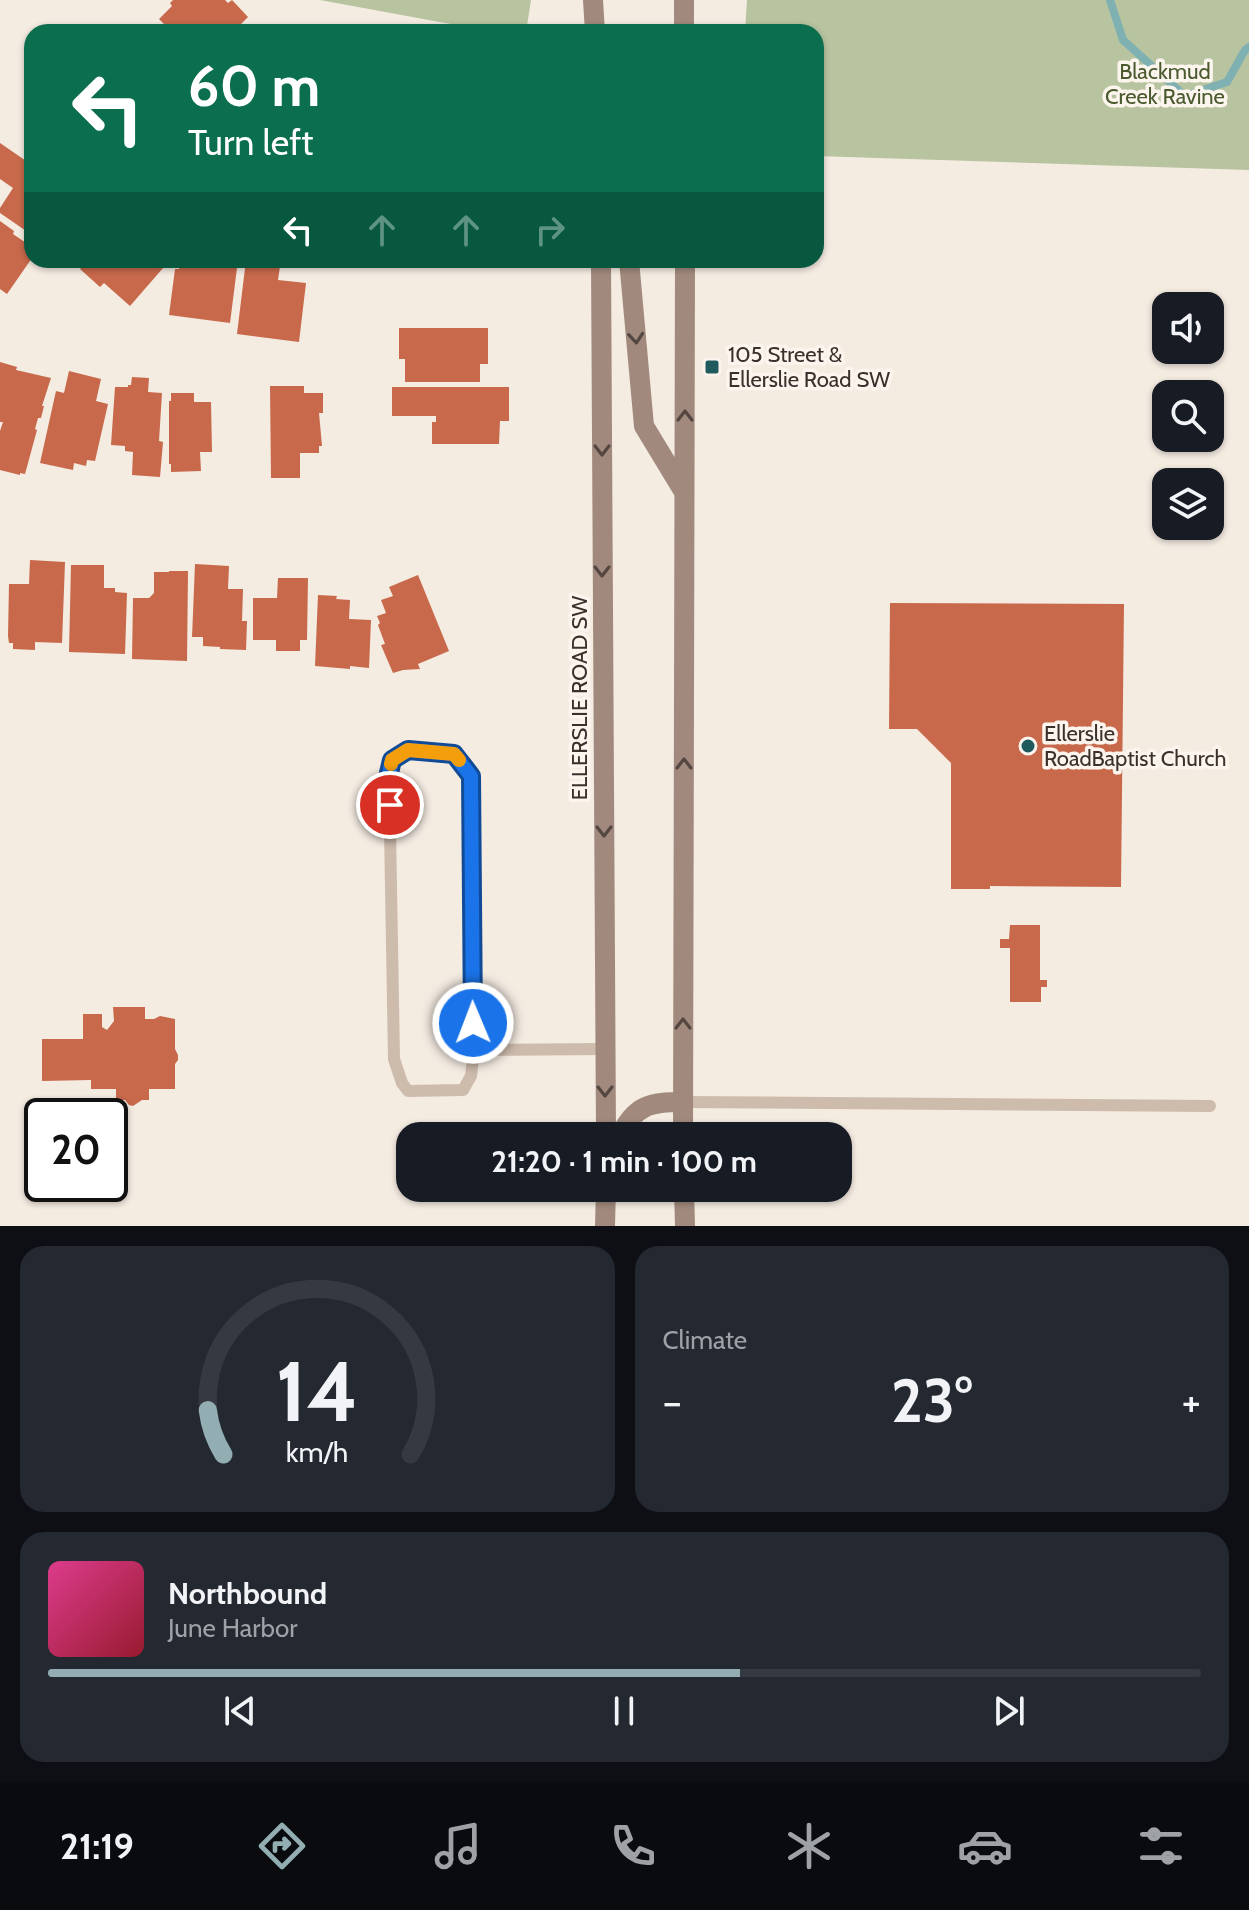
<!DOCTYPE html>
<html lang="en">
<head>
<meta charset="utf-8">
<style>
  body { margin:0; font-family:Cabin,sans-serif; background:#242831; color:#f1f3f6; height:100vh; display:flex; flex-direction:column; font-size:30px; white-space:nowrap }
  * { box-sizing:border-box; margin:0 }
  p { font-size:26px; color:#9ea1a6 }
  .icon { flex:none; width:44px; height:44px; fill:none; stroke:currentColor; stroke-width:2; stroke-linecap:round; stroke-linejoin:round }
  .map { position:relative; height:1226px; overflow:hidden }
  .panel { display:flex; flex-direction:column; gap:20px; padding:20px; background:#0d0f14; flex:1 }
  .panel>* { flex:none }
  .hud { position:absolute; left:24px; top:24px; width:800px; height:244px; border-radius:24px; box-shadow:0 2px 6px #0004; background:#0b6e4f; color:#fff; overflow:hidden }
  .fabs { position:absolute; left:1152px; top:292px; display:grid; gap:16px }
  .fabs a { display:grid; place-items:center; width:72px; height:72px; border-radius:16px; background:#171b24; box-shadow:0 2px 6px #0004; font-size:40px }
  .speed { position:absolute; left:24px; top:1098px; display:flex; gap:16px; font-size:40px; font-weight:700; text-align:center }
  .speed>* { display:grid; place-content:center; width:104px; height:104px; border-radius:50%; background:#171b24; box-shadow:0 2px 6px #0004; line-height:1 }
  .speed .limit { border:4px solid #111; border-radius:12px; background:#fff; color:#111 }
  .pin { position:absolute; display:grid; place-items:center; width:68px; height:68px; color:#fff; margin:-34px; border:4px solid #fff; border-radius:50%; box-shadow:0 2px 8px #0007 }
  .me { position:absolute; width:88px; margin:-44px; rotate:359deg; stroke-linejoin:round; filter:drop-shadow(0 0 6px #0008) }
  .turn { display:flex; align-items:center; gap:28px; height:168px; padding:0 32px; font-size:36px }
  .turn .icon { width:104px; height:104px; stroke-width:2.5 }
  .turn b { display:block; font-size:56px; line-height:68px }
  .lanes { display:flex; align-items:center; height:76px; padding:0 32px; background:#0003; justify-content:center; gap:40px; direction:ltr }
  .lanes .off { opacity:.35 }
  .big { font-size:60px; font-weight:800; line-height:1.1 }
  .panel .card { flex:1; display:flex; flex-direction:column; justify-content:center; gap:12px; min-width:0; padding:0 28px; border-radius:24px; background:#242831 }
  .panel .dial { align-items:center; gap:0 }
  .dial svg { height:208px; overflow:visible; fill:none; stroke:#363941; stroke-width:7; stroke-linecap:round; text-anchor:middle }
  .dial text { fill:#f1f3f6; stroke:none }
  .song { display:flex; align-items:center; gap:24px }
  .cover { width:96px; height:96px; border-radius:12px; background:linear-gradient(135deg,hsl(330 70% 55%),hsl(350 70% 35%)) }
  .played { height:8px; border-radius:4px; background:linear-gradient(90deg,#92aeb2 60%,#363941 60%) }
  .keys { display:flex; justify-content:space-around; direction:ltr }
  .heat { display:flex; justify-content:space-between; align-items:center; font-size:44px; direction:ltr }
  .panel .tiles { flex:1; display:grid; gap:20px; grid-template-columns:1fr 1fr }
  .card:last-child { grid-column:span 2 }
  .trip { position:absolute; left:396px; top:1122px; width:456px; height:80px; border-radius:24px; background:#171b24; box-shadow:0 2px 6px #0004; font-weight:800; line-height:80px; text-align:center }
  .tab-bar { display:flex; height:128px; justify-content:space-around; align-items:center; background:#090b0e; color:#9ea1a6 }
  .tab-bar .icon { width:56px; height:56px }
  .tab-bar .active { color:#92aeb2 }
  .tab-bar b { font-size:36px; color:#f1f3f6 }
  .map>svg:first-child { display:block }
  .green { fill:#b8c4a0 }
  .lines { fill:none; stroke-linecap:round; stroke-linejoin:round }
  .stream { stroke:#7fb0b2; stroke-width:8 }
  .building { fill:#c8694b }
  .service { stroke:#cdbbac; stroke-width:12 }
  .secondary { stroke:#a18a7d; stroke-width:20 }
  .oneway { stroke:#544640 }
  .route-casing { stroke:#114b97; stroke-width:20 }
  .route { stroke:#1a73e8; stroke-width:14 }
  .slow { stroke:#f59e0b; stroke-width:14 }
  .poi-dot { fill:#1f5a5e; stroke:#fbf5ee; stroke-width:3 }
  .labels { text-anchor:middle; dominant-baseline:central; stroke-width:7; stroke-linejoin:round; paint-order:stroke }
  .park-label { font-size:22px; fill:#4a5a2e; stroke:#fbf5ee }
  .poi-label { font-size:22px; fill:#3b302b; stroke:#fbf5ee; text-anchor:start }
  .street-label { font-size:22px; fill:#3b302b; stroke:#fbf5ee }
</style>
</head>
<body>
<div class="map">
<svg width="1249" height="1226" viewBox="0 0 1249 1226">
  <rect width="100%" height="100%" fill="#f4ebe1"/>
  <!-- green -->
  <path class="green" d="M 320,0 L 531,0 L 526,32 L 494,32 Z
    M 747,0 L 1249,0 L 1249,170 L 816,156 L 816,32 L 745,32 Z"/>
  <g class="lines">
    <!-- stream -->
    <path class="stream" d="M 1110,0 L 1123,40 L 1185,96 L 1227,82 L 1245,50 L 1249,47"/>
  </g>
  <!-- building -->
  <path class="building" d="M 173,0 L 225,0 L 228,3 L 232,0 L 248,17 L 233,32 L 172,32 L 159,19 L 172,6 L 170,3 Z
    M 0,143 L 32,165 L 32,235 L 0,213 L 0,208 L 13,188 L 0,179 Z
    M 0,221 L 14,231 L 13,234 L 32,247 L 32,258 L 7,294 L 0,289 Z
    M 88,260 L 170,260 L 130,306 L 104,283 L 100,287 L 80,269 Z
    M 180,260 L 238,260 L 230,323 L 169,315 L 175,269 L 179,269 Z
    M 246,260 L 281,260 L 278,280 L 306,283 L 299,342 L 237,334 Z
    M 399,328 L 488,328 L 488,364 L 480,364 L 480,382 L 405,382 L 405,359 L 399,359 Z
    M 0,362 L 17,367 L 16,370 L 51,378 L 42,406 L 44,406 L 41,418 L 38,418 L 35,429 L 37,430 L 25,474 L 20,473 L 20,475 L 0,470 L 0,431 L 3,422 L 0,422 Z
    M 69,371 L 101,379 L 96,401 L 108,404 L 95,461 L 87,460 L 86,466 L 74,463 L 73,470 L 40,463 L 56,391 L 64,393 Z
    M 132,377 L 149,378 L 148,392 L 162,393 L 159,441 L 163,442 L 160,477 L 132,475 L 133,452 L 125,451 L 125,446 L 111,445 L 115,387 L 128,387 L 128,385 L 131,385 Z
    M 270,386 L 304,386 L 304,393 L 323,393 L 323,413 L 319,413 L 322,446 L 319,446 L 319,453 L 300,453 L 300,478 L 271,478 Z
    M 392,387 L 509,387 L 509,421 L 500,421 L 499,444 L 432,444 L 432,422 L 436,422 L 436,416 L 392,416 Z
    M 171,393 L 194,393 L 194,402 L 211,402 L 212,452 L 200,452 L 201,471 L 171,472 L 171,464 L 169,464 L 169,401 L 171,401 Z
    M 30,560 L 65,562 L 62,643 L 35,642 L 35,650 L 13,649 L 13,643 L 9,643 L 8,636 L 9,584 L 29,584 Z
    M 195,564 L 229,566 L 228,589 L 243,589 L 242,621 L 247,621 L 246,650 L 220,649 L 220,647 L 203,646 L 203,637 L 192,637 Z
    M 71,565 L 104,565 L 104,588 L 115,588 L 115,592 L 127,593 L 125,654 L 69,652 Z
    M 169,571 L 188,571 L 187,661 L 132,659 L 133,598 L 149,598 L 154,593 L 154,572 L 169,572 Z
    M 418,575 L 449,651 L 418,664 L 420,669 L 403,670 L 393,673 L 381,645 L 385,644 L 378,625 L 380,623 L 377,616 L 386,613 L 381,600 L 393,596 L 389,587 Z
    M 278,578 L 308,578 L 307,640 L 300,640 L 300,651 L 276,651 L 276,640 L 253,640 L 253,598 L 277,598 Z
    M 318,595 L 337,596 L 336,599 L 350,600 L 349,619 L 371,620 L 369,668 L 350,666 L 350,669 L 315,666 Z
    M 890,603 L 1124,604 L 1121,887 L 990,886 L 990,889 L 951,889 L 951,763 L 917,729 L 889,729 Z
    M 1010,925 L 1040,925 L 1040,980 L 1047,980 L 1047,987 L 1041,987 L 1041,1002 L 1010,1002 L 1010,948 L 1000,948 L 1000,939 L 1009,939 Z
    M 113,1007 L 145,1007 L 145,1019 L 154,1019 L 160,1016 L 175,1019 L 175,1049 L 178,1055 L 178,1060 L 175,1064 L 175,1089 L 149,1089 L 149,1100 L 142,1100 L 133,1106 L 129,1105 L 125,1100 L 116,1100 L 116,1089 L 91,1089 L 91,1080 L 42,1081 L 42,1039 L 83,1039 L 83,1014 L 102,1014 L 102,1027 L 107,1030 L 114,1021 Z"/>
  <g class="lines">
    <!-- service -->
    <path class="service" d="M 408,750 L 454,754 L 471,776 L 474,1050 L 471,1076 L 463,1090 L 408,1091 L 402,1083 L 394,1059 L 389,773 L 392,760 Z
      M 474,1050 L 605,1049
      M 683,1102 L 1210,1106"/>
    <!-- secondary -->
    <path class="secondary" d="M 593,0 L 595,32
      M 684,0 L 684,32
      M 601,260 L 606,1136
      M 629,260 L 644,426 L 684,492
      M 620,1136 C 635,1105 650,1102 683,1102
      M 683,1136 L 685,260
      M 684,1188 L 685,1226
      M 605,1226 L 606,1188"/>
  </g>
  <!-- one-way arrows -->
  <defs><path id="oneway-chevron" d="M-2-3.5L2.5 0L-2 3.5" fill="none" stroke-width="1.6" stroke-linecap="round" stroke-linejoin="round" transform="scale(2)"/></defs>
  <g class="oneway">
    <use href="#oneway-chevron" transform="translate(636 338) rotate(85)"/>
    <use href="#oneway-chevron" transform="translate(685 416) rotate(-90)"/>
    <use href="#oneway-chevron" transform="translate(602 450) rotate(90)"/>
    <use href="#oneway-chevron" transform="translate(602 571) rotate(90)"/>
    <use href="#oneway-chevron" transform="translate(684 764) rotate(-90)"/>
    <use href="#oneway-chevron" transform="translate(604 831) rotate(90)"/>
    <use href="#oneway-chevron" transform="translate(683 1024) rotate(-90)"/>
    <use href="#oneway-chevron" transform="translate(605 1091) rotate(90)"/>
  </g>
  <g class="lines">
    <!-- route casing -->
    <g class="route-casing">
      <path id="route" d="M 390,805 L 389,773 L 392,760 L 408,750 L 454,754 L 471,776 L 473,1023"/>
    </g>
    <!-- route -->
    <use href="#route" class="route"/>
    <!-- slow -->
    <path class="slow" d="M 391,764 L 392,760 L 408,750 L 454,754 L 459,760"/>
  </g>
  <!-- markers -->
  <g class="poi-dot">
    <rect x="704" y="359" width="16" height="16" rx="4"/>
    <circle cx="1028" cy="746" r="8"/>
  </g>
  <g class="labels">
    <!-- park labels -->
    <g class="park-label">
      <text x="1165" y="71">Blackmud<tspan x="1165" dy="25">Creek Ravine</tspan></text>
    </g>
    <!-- poi labels -->
    <g class="poi-label">
      <text x="728" y="354">105 Street &amp;<tspan x="728" dy="25">Ellerslie Road SW</tspan></text>
      <text x="1044" y="733">Ellerslie<tspan x="1044" dy="25">RoadBaptist Church</tspan></text>
    </g>
    <!-- street labels -->
    <g class="street-label">
      <text transform="translate(579 698) rotate(-90)">ELLERSLIE ROAD SW</text>
    </g>
  </g>
</svg>
<div class="fabs">
<a><svg class="icon" aria-label="sound" viewBox="0 0 24 24"><path d="M4 9h4l5-4v14l-5-4H4zM17 9q2 3 0 6"/></svg></a>
<a><svg class="icon" aria-label="search" viewBox="0 0 24 24"><circle cx="10" cy="10" r="6"/><path d="M15 15l6 6"/></svg></a>
<a><svg class="icon" aria-label="layers" viewBox="0 0 24 24"><path d="M12 4l9 5-9 5-9-5zM3 14l9 5 9-5"/></svg></a>
</div>
<div class="speed"><div class="limit">20</div></div>
<div class="pin" style="left:390px;top:805px;background:#d93025"><svg class="icon" aria-label="arrive" viewBox="0 0 24 24"><path d="M6 21V4h12l-3 4 3 4H6"/></svg></div>
<svg class="me" style="left:473px;top:1023px" viewBox="-20 -20 40 40"><circle r="17" fill="#1a73e8" stroke="#fff" stroke-width="3"/><path d="M0-11L8 9 0 5-8 9z" fill="#fff"/></svg>
<div class="trip">21:20 · 1 min · 100 m</div>
<div class="hud">
<div class="turn"><svg class="icon" aria-label="left" viewBox="0 0 24 24"><path d="M17 20v-9H6M10 6l-5 5 5 5"/></svg><div><b>60 m</b>Turn left</div></div>
<div class="lanes"><svg class="icon" aria-label="left" viewBox="0 0 24 24"><path d="M17 20v-9H6M10 6l-5 5 5 5"/></svg><svg class="icon off" aria-label="ahead" viewBox="0 0 24 24"><path d="M12 20V5M6 11l6-6 6 6"/></svg><svg class="icon off" aria-label="ahead" viewBox="0 0 24 24"><path d="M12 20V5M6 11l6-6 6 6"/></svg><svg class="icon off" aria-label="right" viewBox="0 0 24 24"><path d="M7 20v-9h11M14 6l5 5-5 5"/></svg></div>
</div>
</div>
<section class="panel">
<div class="tiles">
<div class="card dial"><svg viewBox="0 0 100 80">
<path d="M14 69A42 42 0 1 1 86 69"/>
<path d="M14 69A42 42 0 0 1 8 52" stroke="#92aeb2"/>
<text x="50" y="56" font-size="32" font-weight="700">14</text>
<text x="50" y="72" font-size="11">km/h</text>
</svg></div>
<div class="card"><p>Climate</p>
<div class="heat"><a>−</a><b class="big">23°</b><a>+</a></div>
</div>
<div class="card">
<div class="song"><i class="cover"></i><div><b>Northbound</b><p>June Harbor</p></div></div>
<div class="played"></div>
<div class="keys"><svg class="icon" aria-label="previous" viewBox="0 0 24 24"><path d="M18 5L8 12l10 7zM5 5v14"/></svg><svg class="icon" aria-label="pause" viewBox="0 0 24 24"><path d="M8 5v14M16 5v14"/></svg><svg class="icon" aria-label="next" viewBox="0 0 24 24"><path d="M6 5l10 7-10 7zM19 5v14"/></svg></div>
</div>
</div>
</section>
<nav class="tab-bar">
<b>21:19</b>
<svg class="icon active" aria-label="directions" viewBox="0 0 24 24"><path d="M12 3l9 9-9 9-9-9zM9 14v-3h6M13 9l2 2-2 2"/></svg>
<svg class="icon" aria-label="music" viewBox="0 0 24 24"><path d="M9 18V5l10-2v13"/><circle cx="6" cy="18" r="3"/><circle cx="16" cy="16" r="3"/></svg>
<svg class="icon" aria-label="phone" viewBox="0 0 24 24"><path d="M5 4h4l2 5-3 2q2 4 5 5l2-3 5 2v4C11 20 4 13 5 4z"/></svg>
<svg class="icon" aria-label="climate" viewBox="0 0 24 24"><path d="M12 3v18M4 7l16 10M4 17L20 7"/></svg>
<svg class="icon" aria-label="car" viewBox="0 0 24 24"><path d="M5 17H2v-5l4-1 3-4h7l3 4 3 1v5h-3M9 17h6M6 11h13"/><circle cx="7" cy="17" r="2"/><circle cx="17" cy="17" r="2"/></svg>
<svg class="icon" aria-label="filters" viewBox="0 0 24 24"><path d="M4 7h16M4 17h16"/><circle cx="9" cy="7" r="2"/><circle cx="15" cy="17" r="2"/></svg>
</nav>
</body>
</html>
